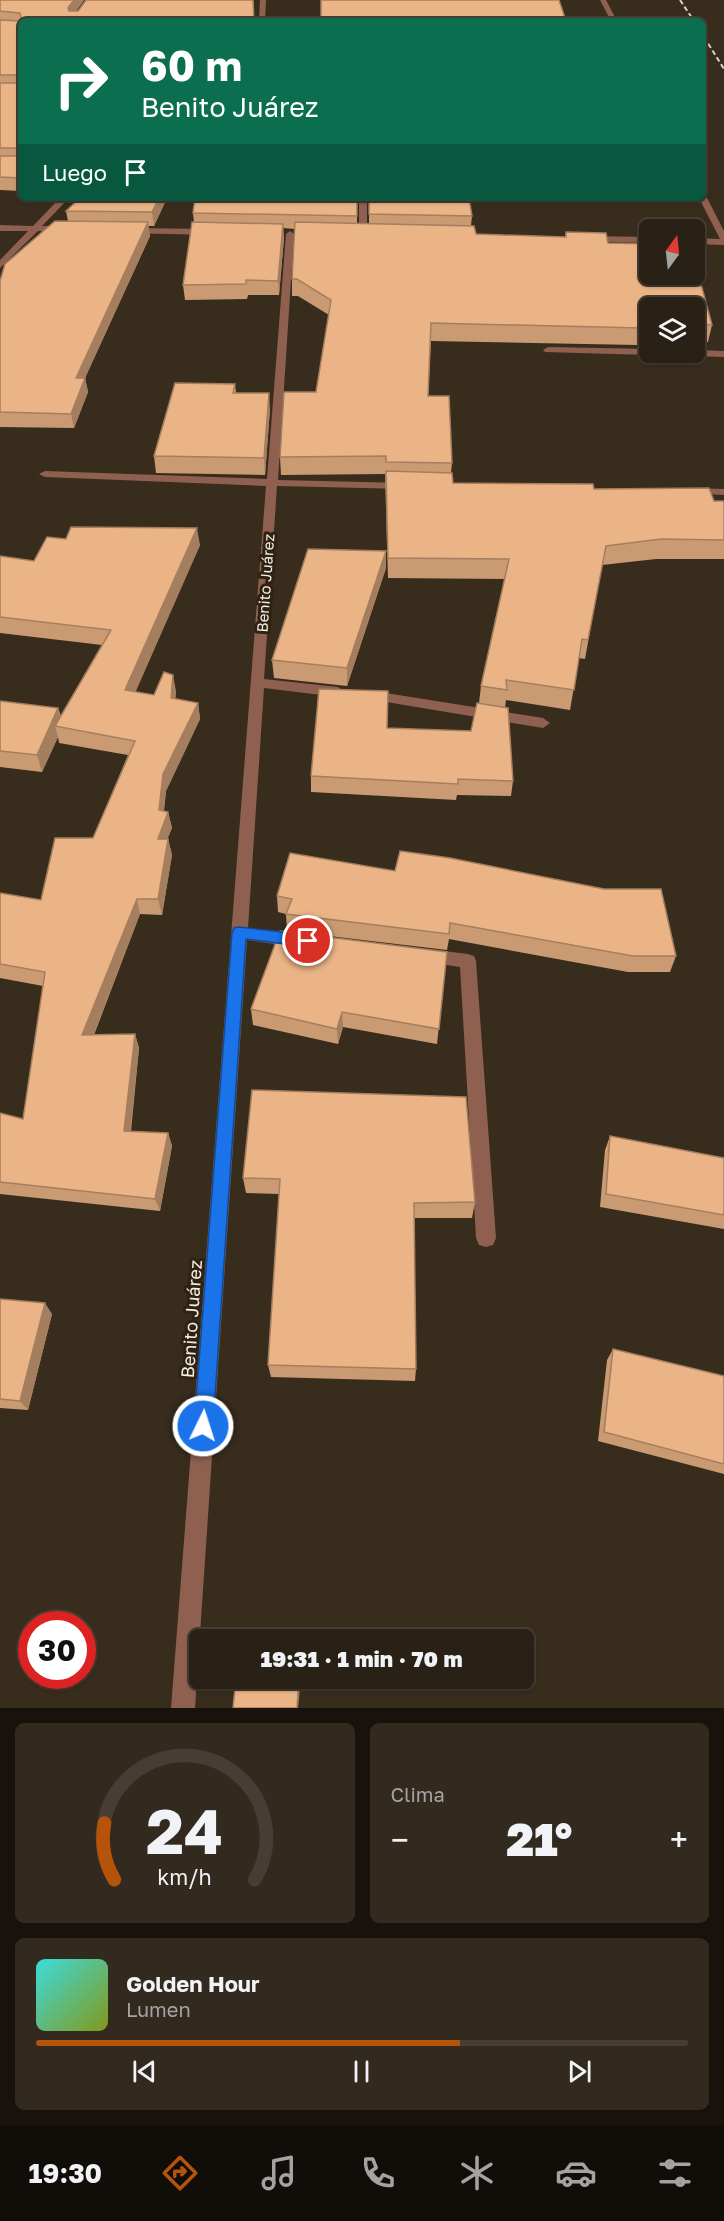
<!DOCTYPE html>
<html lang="es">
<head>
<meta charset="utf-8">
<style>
  body { margin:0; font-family:"Golos Text",sans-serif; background:#32291f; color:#f1f3f6; height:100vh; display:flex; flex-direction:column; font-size:22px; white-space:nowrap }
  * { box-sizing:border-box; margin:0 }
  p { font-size:20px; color:#a5a3a1 }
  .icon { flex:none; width:33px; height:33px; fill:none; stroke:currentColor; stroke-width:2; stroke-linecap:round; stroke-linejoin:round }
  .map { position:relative; height:1708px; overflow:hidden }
  .side { display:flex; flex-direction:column; gap:15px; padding:15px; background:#17120c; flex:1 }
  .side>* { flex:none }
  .hud { position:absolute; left:18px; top:18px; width:688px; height:183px; border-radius:9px; box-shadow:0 2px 4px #0004,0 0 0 2px #463e35; background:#0b6e4f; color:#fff; overflow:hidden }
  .needle { width:39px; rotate:15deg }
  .controls { position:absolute; left:639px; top:219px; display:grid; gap:12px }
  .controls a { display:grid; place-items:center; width:66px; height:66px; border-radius:9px; background:#2a2116; box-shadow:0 2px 4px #0004,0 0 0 2px #463e35; font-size:30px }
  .speed { position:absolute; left:18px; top:1611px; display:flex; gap:12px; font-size:30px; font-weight:700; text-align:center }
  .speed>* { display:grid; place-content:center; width:78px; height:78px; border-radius:50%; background:#2a2116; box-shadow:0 2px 4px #0004,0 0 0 2px #463e35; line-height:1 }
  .speed .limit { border:9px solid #d22; background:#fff; color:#111 }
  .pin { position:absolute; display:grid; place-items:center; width:51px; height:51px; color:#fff; margin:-26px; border:3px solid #fff; border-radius:50%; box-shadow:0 2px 6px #0007 }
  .me { position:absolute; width:66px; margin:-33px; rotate:4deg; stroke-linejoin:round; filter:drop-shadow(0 0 4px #0008) }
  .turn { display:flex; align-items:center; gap:21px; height:126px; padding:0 24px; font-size:27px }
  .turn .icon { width:78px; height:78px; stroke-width:2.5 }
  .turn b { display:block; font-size:42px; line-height:51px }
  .then { display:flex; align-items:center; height:57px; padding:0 24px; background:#0003; gap:12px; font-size:22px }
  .big { font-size:45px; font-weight:800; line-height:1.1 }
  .side .widget { flex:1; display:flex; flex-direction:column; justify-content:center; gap:9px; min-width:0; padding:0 21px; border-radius:9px; background:#32291f }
  .side .dial { align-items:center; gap:0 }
  .dial svg { height:156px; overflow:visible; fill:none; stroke:#463e35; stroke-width:7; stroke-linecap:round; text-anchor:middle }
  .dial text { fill:#f1f3f6; stroke:none }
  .song { display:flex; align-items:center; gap:18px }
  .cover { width:72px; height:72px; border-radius:9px; background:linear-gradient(135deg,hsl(180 70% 55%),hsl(70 70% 35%)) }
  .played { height:6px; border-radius:3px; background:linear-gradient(90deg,#b45309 65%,#463e35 65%) }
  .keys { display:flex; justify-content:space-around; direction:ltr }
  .heat { display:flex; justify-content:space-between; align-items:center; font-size:33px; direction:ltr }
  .side .tiles { flex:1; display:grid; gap:15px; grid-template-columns:1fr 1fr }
  .widget:last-child { grid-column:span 2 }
  .trip { position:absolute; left:189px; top:1629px; width:345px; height:60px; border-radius:9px; background:#2a2116; box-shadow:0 2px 4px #0004,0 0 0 2px #463e35; font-weight:800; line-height:60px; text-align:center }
  .dock { display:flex; height:96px; justify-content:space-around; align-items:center; background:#110d09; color:#a5a3a1 }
  .dock .icon { width:42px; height:42px }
  .dock .active { color:#b45309 }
  .dock b { font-size:27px; color:#f1f3f6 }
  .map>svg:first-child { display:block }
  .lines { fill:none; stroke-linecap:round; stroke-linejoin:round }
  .minor { fill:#8f6050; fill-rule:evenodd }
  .rail { stroke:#d9d0c5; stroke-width:2; stroke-dasharray:5 3; stroke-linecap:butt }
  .wall { fill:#ca9b73 }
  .shaded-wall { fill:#a47e5e }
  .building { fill:#ebb486; stroke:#a47e5e; stroke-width:1.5 }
  .route { fill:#1a73e8; stroke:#114b97; stroke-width:1.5 }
  .labels { text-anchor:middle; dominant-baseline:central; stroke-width:6; stroke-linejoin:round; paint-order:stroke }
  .street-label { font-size:15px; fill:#f6eee4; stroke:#2e2213 }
  .near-street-label { font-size:18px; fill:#f6eee4; stroke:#2e2213 }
</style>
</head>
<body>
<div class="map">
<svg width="724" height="1708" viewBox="0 0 724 1708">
  <rect width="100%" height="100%" fill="#382c1d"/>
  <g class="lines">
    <!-- minor -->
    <path class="minor" d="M 260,0 L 266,0 L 265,21 L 259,21 Z
      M 600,0 L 606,0 L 617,21 L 611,21 Z
      M 704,196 L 707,198 L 724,231 L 724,245 L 694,244 L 694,238 L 720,239 L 699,198 L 704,198 Z
      M 60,198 L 69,198 L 42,226 L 66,226 L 70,229 L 69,231 L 38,231 L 0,268 L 0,260 L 28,231 L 0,231 L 0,225 L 33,226 Z
      M 359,198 L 367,198 L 367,234 L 363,237 L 359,234 Z
      M 129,228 L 210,229 L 214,232 L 210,235 L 126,233 L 126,229 Z
      M 290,231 L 294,234 L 278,480 L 406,483 L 412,486 L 406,489 L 277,486 L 264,679 L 338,687 L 345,692 L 338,697 L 264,688 L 248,928 L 296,933 L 302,935 L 304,940 L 302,945 L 296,947 L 247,940 L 195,1708 L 171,1708 L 266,486 L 45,477 L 39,474 L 45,471 L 267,479 L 286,234 Z
      M 588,236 L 650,237 L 650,243 L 585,241 L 584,239 Z
      M 548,347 L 650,349 L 650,352 L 655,352 L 650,355 L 545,352 L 543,350 Z
      M 694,350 L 724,351 L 724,357 L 660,355 L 655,352 L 694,352 Z
      M 691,488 L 724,489 L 724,495 L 687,493 L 687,489 Z
      M 367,690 L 543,718 L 550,723 L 543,728 L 362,698 L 360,695 Z
      M 427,949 L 468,954 L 474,956 L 476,961 L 496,1238 L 493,1245 L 486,1247 L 479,1245 L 476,1238 L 460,967 L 421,961 L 419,956 L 421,951 Z"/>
    <!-- rail -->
    <path class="rail" d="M 680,0 L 694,21
      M 704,37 L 724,69"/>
  </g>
  <!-- wall -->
  <path class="wall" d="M 0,0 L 84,0 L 76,11 L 254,0 L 21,21 L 21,191 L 0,190 Z
    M 80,198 L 167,198 L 154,226 L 148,226 L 150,236 L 85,378 L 88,392 L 74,428 L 0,427 L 0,281 L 68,221 L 66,211 Z
    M 195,198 L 357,198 L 357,223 L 369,224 L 369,198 L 469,198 L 472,216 L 471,225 L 474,226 L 476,234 L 565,237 L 566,232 L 606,233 L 608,243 L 650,244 L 650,274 L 694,274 L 694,258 L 712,325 L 708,342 L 694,341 L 694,308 L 650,308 L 650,340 L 638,340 L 637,345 L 431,341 L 428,396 L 449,396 L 452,463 L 451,473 L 452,473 L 453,483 L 593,484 L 594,489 L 709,488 L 714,501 L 724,501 L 724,559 L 656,559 L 602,565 L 585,659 L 579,658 L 570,710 L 506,700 L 505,708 L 508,708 L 513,781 L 511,796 L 457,795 L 456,800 L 311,792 L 311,776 L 319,689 L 388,691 L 387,728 L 471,731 L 477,703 L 479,703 L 481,686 L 505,579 L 388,578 L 385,474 L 281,475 L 280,457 L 284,392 L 316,392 L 329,315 L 298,296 L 292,296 L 292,279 L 295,229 L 283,228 L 284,238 L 279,295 L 248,295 L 247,299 L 185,300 L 183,285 L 192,222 L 194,222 L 193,213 Z
    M 235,384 L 236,393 L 270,409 L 265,475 L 156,473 L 154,456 Z
    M 66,539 L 200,545 L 135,692 L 154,695 L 176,691 L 175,699 L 198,703 L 200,719 L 166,791 L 164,811 L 168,812 L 172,828 L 167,839 L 168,839 L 172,855 L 162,915 L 140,914 L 94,1035 L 135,1034 L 139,1048 L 131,1131 L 168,1133 L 172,1146 L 160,1211 L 0,1194 L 0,1113 L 23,1119 L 43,986 L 0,978 L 0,893 L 41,900 L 93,838 L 128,755 L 59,743 L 58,737 L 42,772 L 0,767 L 0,701 L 58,708 L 61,716 L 102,645 L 0,633 L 0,556 L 34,561 Z
    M 386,568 L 347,686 L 274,678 L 272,660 Z
    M 277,896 L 676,956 L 670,972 L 628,972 L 449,939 L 447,950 L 287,931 L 286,914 L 278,912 Z
    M 447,952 L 437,1044 L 343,1027 L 338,1044 L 253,1025 L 251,1009 Z
    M 252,1090 L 475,1202 L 472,1218 L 414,1218 L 416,1369 L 415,1381 L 271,1377 L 268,1365 L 279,1194 L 246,1193 L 243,1178 Z
    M 610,1136 L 724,1158 L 724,1229 L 600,1207 L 605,1150 Z
    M 0,1299 L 52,1314 L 28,1410 L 0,1408 Z
    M 613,1349 L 724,1376 L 724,1474 L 598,1441 L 607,1360 Z"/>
  <!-- shaded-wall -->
  <path class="shaded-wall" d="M 74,0 L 84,0 L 70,20 L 68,8 Z
    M 159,198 L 167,198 L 154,226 L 152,212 Z
    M 148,222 L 150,236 L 85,378 L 88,392 L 74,428 L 71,414 L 76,378 Z
    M 283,224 L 284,238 L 279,295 L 278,281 Z
    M 269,393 L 270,409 L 265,475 L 264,458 Z
    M 197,528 L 200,545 L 129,707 L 125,690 Z
    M 386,551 L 386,568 L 347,686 L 347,668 Z
    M 173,675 L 176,691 L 174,715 L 171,698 Z
    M 198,703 L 200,719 L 166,791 L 162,826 L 159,810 L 163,774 Z
    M 58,708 L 63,725 L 55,726 L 58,737 L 42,772 L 37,755 Z
    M 168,812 L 172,828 L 161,855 L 158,839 Z
    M 168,839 L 172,855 L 162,915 L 158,899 Z
    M 137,899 L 140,914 L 88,1049 L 82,1035 Z
    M 342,1012 L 343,1027 L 338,1044 L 337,1029 Z
    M 135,1034 L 139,1048 L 129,1144 L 124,1131 Z
    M 168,1133 L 172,1146 L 160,1211 L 155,1199 Z
    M 45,1303 L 52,1314 L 28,1410 L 20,1401 Z
    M 299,1678 L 301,1678 L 298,1708 L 297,1708 Z"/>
  <!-- building -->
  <path class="building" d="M 0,0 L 74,0 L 68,8 L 69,11 L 78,11 L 86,0 L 253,0 L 254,21 L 21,21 L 21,178 L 0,177 L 0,156 L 18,156 L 21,150 L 18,148 L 0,148 L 0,83 L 19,83 L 20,75 L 0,75 L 0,20 L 19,21 L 21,18 L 20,13 L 0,11 Z
    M 321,0 L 559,0 L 566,21 L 321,21 Z
    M 80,198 L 159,198 L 152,212 L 66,211 Z
    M 195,198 L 357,198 L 357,216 L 193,213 Z
    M 369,198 L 469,198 L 472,216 L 369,214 Z
    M 55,221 L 148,222 L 76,378 L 85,378 L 71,414 L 0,412 L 0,281 L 5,264 Z
    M 192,222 L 283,224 L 278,281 L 246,280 L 246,284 L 183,285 Z
    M 295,222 L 474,226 L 476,234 L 566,237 L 566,232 L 606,233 L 608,243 L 650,244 L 650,274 L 694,274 L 694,258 L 712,325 L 694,324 L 694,308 L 650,308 L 650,323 L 640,323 L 641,328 L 431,323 L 428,396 L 449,396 L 452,463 L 386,462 L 386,456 L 280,457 L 284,392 L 316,392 L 331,300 L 297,279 L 292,279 Z
    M 175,383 L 235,384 L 233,393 L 269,393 L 264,458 L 154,456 Z
    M 386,471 L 452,473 L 453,483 L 593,484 L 594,489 L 709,488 L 714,501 L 724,501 L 724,540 L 661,539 L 606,546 L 588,640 L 582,639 L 574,690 L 506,680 L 507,690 L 481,686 L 509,559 L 388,558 Z
    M 71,527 L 197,528 L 125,690 L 154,695 L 164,672 L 173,675 L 171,698 L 198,703 L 163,774 L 159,810 L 168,812 L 158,839 L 168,839 L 158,899 L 137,899 L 82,1035 L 135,1034 L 124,1131 L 168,1133 L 155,1199 L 0,1182 L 0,1113 L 23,1119 L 45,972 L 0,964 L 0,893 L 41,900 L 55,838 L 93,838 L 135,741 L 55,726 L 111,630 L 0,617 L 0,556 L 34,561 L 47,537 L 66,539 Z
    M 308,549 L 386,551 L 347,668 L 272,660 Z
    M 319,689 L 388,691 L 387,728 L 471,731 L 477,703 L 508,708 L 513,781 L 458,779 L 458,784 L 311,776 Z
    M 0,701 L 58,708 L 37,755 L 0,751 Z
    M 400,851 L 450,858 L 604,889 L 661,889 L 676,956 L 633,956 L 450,923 L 449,934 L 286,914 L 292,899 L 277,896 L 290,853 L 395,871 Z
    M 280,931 L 447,952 L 439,1029 L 342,1012 L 337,1029 L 251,1009 Z
    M 252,1090 L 466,1097 L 475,1202 L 414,1203 L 416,1369 L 268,1365 L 280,1179 L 243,1178 Z
    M 610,1136 L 724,1158 L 724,1215 L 606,1194 Z
    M 0,1299 L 45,1303 L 20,1401 L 0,1399 Z
    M 613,1349 L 724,1376 L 724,1464 L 604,1432 Z
    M 236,1678 L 299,1678 L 297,1708 L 233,1708 Z"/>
  <!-- route -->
  <path class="route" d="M 239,927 L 308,935 L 313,937 L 315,941 L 313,945 L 308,947 L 246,939 L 213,1426 L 210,1433 L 203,1436 L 197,1433 L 194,1426 L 232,933 L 234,928 Z"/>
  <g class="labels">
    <!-- street labels -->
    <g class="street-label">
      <text transform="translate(265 583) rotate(-86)">Benito Juárez</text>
    </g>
    <!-- near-street labels -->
    <g class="near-street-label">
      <text transform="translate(191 1319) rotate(-86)">Benito Juárez</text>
    </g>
  </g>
</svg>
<div class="controls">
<a><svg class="needle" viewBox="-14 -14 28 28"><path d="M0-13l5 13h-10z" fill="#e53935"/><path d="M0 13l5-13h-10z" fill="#a5a3a1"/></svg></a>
<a><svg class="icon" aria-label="layers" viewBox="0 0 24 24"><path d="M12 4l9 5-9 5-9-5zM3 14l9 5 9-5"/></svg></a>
</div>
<div class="speed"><div class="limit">30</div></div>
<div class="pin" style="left:308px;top:941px;background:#d93025"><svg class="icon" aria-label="arrive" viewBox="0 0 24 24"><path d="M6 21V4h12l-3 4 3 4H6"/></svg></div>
<svg class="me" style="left:203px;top:1426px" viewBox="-20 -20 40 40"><circle r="17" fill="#1a73e8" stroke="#fff" stroke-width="3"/><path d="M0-11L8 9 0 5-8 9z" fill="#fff"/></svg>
<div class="trip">19:31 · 1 min · 70 m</div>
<div class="hud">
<div class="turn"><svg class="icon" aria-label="right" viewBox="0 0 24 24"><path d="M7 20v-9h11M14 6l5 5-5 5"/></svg><div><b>60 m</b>Benito Juárez</div></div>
<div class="then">Luego<svg class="icon" aria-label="arrive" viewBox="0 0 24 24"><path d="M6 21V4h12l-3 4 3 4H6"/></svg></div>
</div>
</div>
<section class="side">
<div class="tiles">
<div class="widget dial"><svg viewBox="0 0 100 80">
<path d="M14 69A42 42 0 1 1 86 69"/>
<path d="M14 69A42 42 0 0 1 9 40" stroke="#b45309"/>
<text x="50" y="56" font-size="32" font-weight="700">24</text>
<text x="50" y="72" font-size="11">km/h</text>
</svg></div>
<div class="widget"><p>Clima</p>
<div class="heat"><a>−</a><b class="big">21°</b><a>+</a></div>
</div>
<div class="widget">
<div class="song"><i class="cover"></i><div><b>Golden Hour</b><p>Lumen</p></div></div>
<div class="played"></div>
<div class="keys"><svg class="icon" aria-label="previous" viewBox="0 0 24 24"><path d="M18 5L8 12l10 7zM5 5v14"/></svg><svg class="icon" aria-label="pause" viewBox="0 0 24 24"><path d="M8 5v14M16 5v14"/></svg><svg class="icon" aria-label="next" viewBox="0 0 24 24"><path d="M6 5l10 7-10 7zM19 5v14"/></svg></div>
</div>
</div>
</section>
<nav class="dock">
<b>19:30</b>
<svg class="icon active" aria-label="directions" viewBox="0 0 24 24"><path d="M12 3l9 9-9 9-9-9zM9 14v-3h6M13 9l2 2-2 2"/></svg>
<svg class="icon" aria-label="music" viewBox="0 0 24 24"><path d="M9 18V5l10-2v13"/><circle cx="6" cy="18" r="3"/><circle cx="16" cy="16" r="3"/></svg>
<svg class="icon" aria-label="phone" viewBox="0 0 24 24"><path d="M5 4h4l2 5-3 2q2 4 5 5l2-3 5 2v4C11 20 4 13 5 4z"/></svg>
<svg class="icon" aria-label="climate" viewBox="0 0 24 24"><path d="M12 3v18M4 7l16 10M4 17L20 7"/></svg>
<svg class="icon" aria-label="car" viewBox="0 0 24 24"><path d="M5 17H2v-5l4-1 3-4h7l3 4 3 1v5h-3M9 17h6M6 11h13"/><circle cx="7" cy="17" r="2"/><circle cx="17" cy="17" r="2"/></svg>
<svg class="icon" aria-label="filters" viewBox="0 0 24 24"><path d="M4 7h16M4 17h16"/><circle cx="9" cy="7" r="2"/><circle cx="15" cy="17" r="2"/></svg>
</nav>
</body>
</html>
